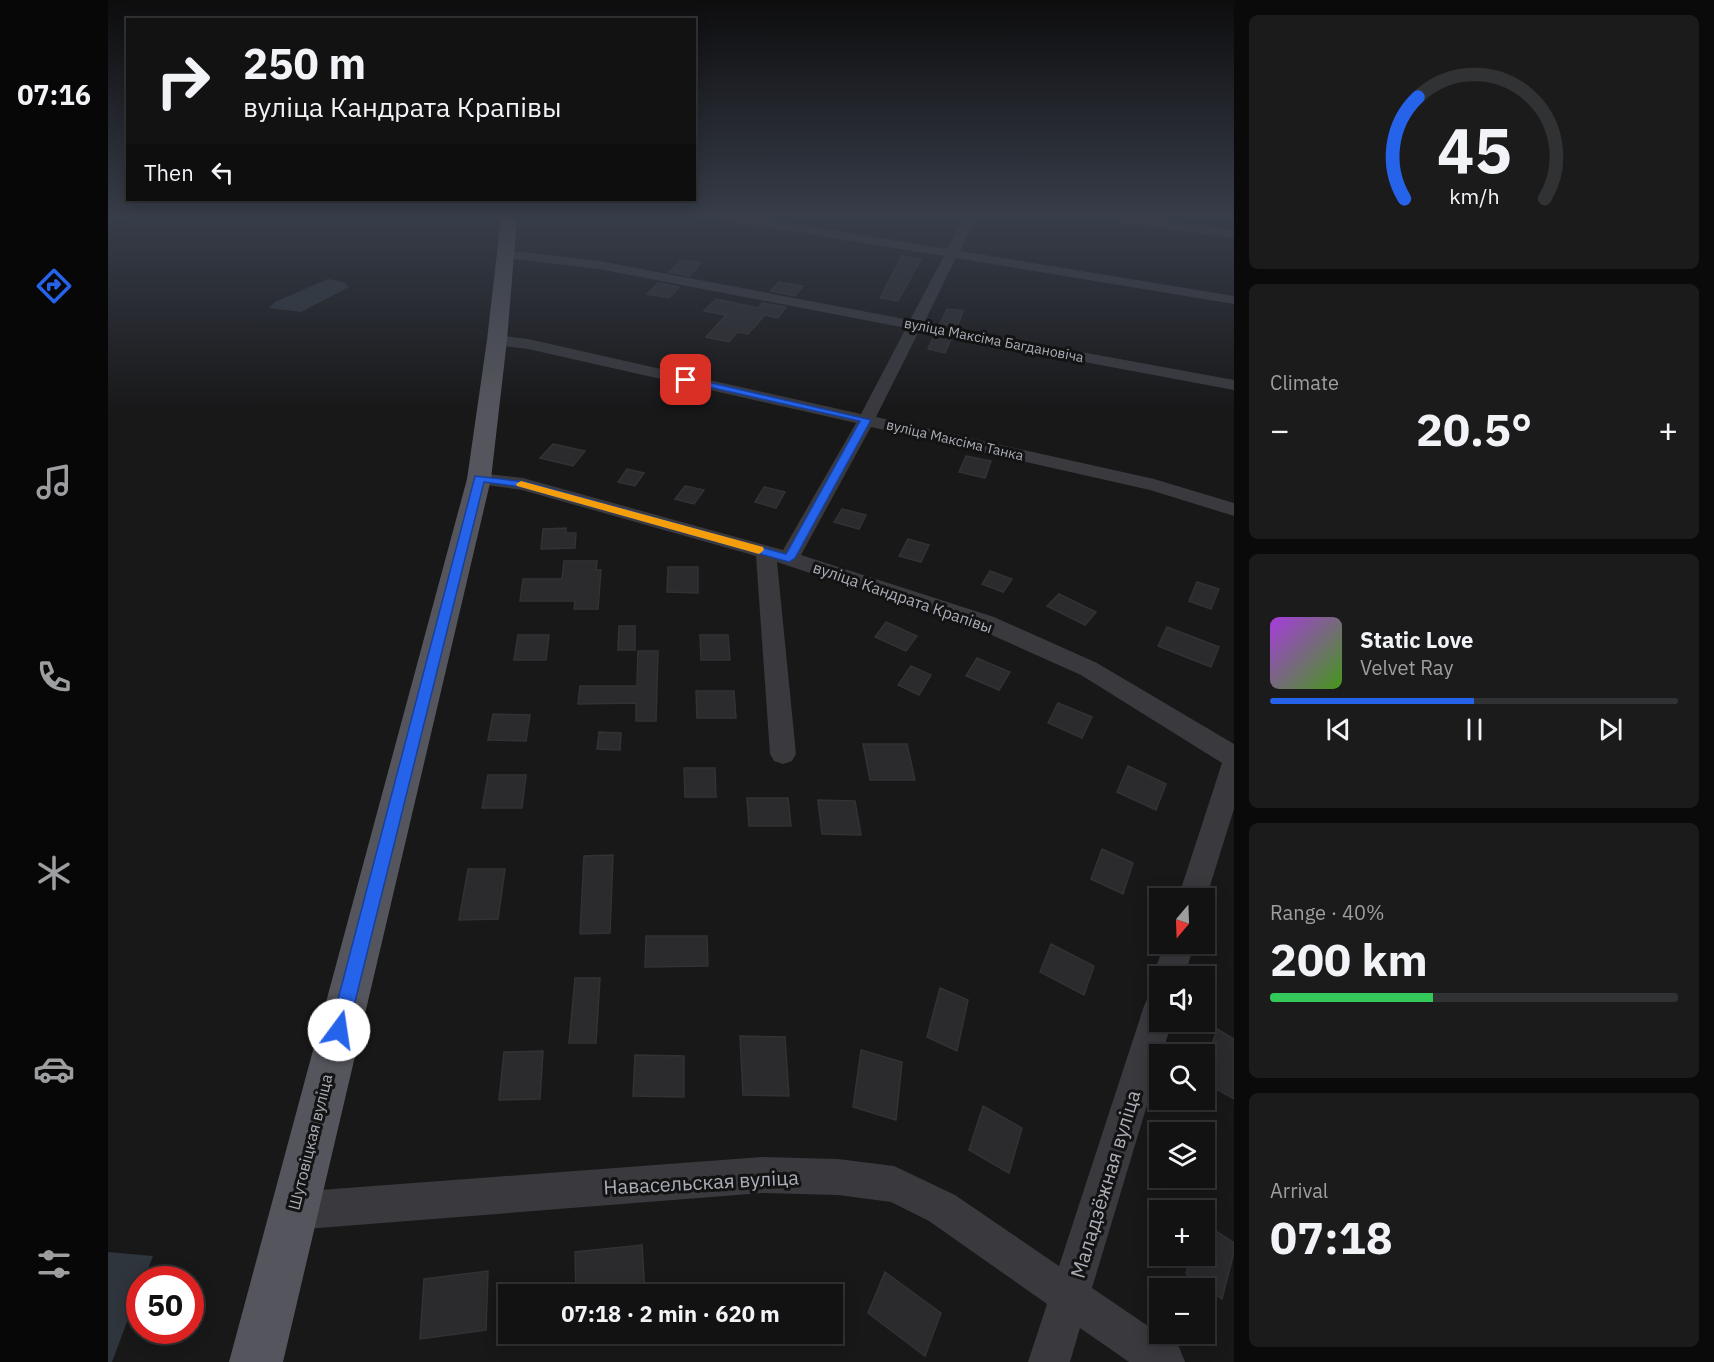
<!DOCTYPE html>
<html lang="en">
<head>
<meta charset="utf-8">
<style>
  body { margin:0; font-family:"IBM Plex Sans",sans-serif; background:#1b1b1c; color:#f1f3f6; height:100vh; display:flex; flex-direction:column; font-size:22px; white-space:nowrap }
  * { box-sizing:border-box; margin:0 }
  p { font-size:20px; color:#9c9ea0 }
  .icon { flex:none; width:33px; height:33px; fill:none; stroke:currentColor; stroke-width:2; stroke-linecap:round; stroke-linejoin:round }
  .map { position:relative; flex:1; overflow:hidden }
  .side { display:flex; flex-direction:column; gap:15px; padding:15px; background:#0a0a0a; width:480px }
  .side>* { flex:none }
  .top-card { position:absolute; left:18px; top:18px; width:570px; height:183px; border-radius:0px; box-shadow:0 3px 15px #0003,0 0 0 2px #313233; background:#121213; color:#f1f3f6; overflow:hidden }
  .needle { width:39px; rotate:199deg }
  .controls { position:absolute; left:1041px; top:888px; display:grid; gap:12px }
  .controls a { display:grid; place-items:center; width:66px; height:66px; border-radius:0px; background:#121213; box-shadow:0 3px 15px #0003,0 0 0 2px #313233; font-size:30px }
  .speed { position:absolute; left:18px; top:1266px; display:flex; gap:12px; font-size:30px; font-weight:700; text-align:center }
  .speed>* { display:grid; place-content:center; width:78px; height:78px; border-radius:50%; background:#121213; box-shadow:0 3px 15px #0003,0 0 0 2px #313233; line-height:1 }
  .speed .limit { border:9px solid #d22; background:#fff; color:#111 }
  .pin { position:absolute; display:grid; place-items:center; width:51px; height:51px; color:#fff; margin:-26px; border-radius:12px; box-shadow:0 3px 9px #0006 }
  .me { position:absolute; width:66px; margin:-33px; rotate:14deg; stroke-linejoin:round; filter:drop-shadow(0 0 4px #0008) }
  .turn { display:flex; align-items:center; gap:21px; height:126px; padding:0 18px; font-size:27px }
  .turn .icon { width:78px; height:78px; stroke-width:2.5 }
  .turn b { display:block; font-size:42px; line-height:51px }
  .then { display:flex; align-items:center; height:57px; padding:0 18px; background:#0003; gap:12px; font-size:22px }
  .big { font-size:45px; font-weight:700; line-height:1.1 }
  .side .widget { flex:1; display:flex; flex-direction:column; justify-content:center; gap:9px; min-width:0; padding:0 21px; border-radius:9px; background:#1b1b1c }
  .side .dial { align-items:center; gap:0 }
  .dial svg { height:156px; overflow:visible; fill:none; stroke:#313233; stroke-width:7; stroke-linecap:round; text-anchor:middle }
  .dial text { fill:#f1f3f6; stroke:none }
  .song { display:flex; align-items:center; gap:18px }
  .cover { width:72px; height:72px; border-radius:9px; background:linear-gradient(135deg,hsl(280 70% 55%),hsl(100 70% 35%)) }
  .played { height:6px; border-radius:3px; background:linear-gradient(90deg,#2563eb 50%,#313233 50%) }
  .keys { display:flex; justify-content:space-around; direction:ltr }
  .heat { display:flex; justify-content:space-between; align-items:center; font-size:33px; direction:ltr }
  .charge { height:9px; border-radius:4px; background:linear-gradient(90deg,#34c759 40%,#313233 0) }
  .trip { position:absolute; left:390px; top:1284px; width:345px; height:60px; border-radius:0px; background:#121213; box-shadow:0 3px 15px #0003,0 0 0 2px #313233; font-weight:700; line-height:60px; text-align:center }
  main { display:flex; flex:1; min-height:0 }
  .tabs { display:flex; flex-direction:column; width:108px; justify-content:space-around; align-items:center; background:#070708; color:#9c9ea0 }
  .tabs .icon { width:42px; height:42px }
  .tabs .active { color:#2563eb }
  .tabs b { font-size:27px; color:#f1f3f6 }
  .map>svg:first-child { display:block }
  .water { fill:#2f353c }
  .building { fill:#2b2b2d; stroke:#323235; stroke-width:1.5 }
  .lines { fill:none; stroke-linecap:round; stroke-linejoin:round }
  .minor { fill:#39393e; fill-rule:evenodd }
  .major { fill:#55565d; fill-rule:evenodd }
  .route { fill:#2563eb; stroke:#184099; stroke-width:1.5 }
  .slow { fill:#f59e0b }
  .labels { text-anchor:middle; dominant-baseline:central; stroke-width:6; stroke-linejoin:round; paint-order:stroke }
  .far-street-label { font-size:14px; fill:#abaeb8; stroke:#131314 }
  .street-label { font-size:16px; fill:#abaeb8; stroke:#131314 }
  .near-street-label { font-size:20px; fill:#abaeb8; stroke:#131314 }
</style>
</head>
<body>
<main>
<nav class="tabs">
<b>07:16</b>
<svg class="icon active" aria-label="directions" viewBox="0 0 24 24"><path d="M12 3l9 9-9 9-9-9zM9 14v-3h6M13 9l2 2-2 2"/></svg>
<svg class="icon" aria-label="music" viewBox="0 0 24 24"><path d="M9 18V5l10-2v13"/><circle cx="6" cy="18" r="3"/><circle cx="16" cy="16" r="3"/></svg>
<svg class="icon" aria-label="phone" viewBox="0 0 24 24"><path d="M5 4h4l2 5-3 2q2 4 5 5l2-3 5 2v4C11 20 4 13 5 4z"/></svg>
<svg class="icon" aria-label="climate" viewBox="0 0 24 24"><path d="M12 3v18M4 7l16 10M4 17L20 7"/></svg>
<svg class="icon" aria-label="car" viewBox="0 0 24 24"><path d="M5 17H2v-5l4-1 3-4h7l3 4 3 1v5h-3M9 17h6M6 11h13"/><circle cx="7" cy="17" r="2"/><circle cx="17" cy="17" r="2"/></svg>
<svg class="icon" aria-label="filters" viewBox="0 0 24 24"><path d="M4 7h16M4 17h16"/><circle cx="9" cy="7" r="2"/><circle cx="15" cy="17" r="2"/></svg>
</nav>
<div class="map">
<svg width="1126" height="1362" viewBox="0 0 1126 1362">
  <rect width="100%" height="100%" fill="#181819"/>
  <!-- water -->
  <path class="water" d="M 220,279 L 235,282 L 241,287 L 193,312 L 161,308 L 167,302 Z
    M 0,1252 L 45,1256 L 36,1279 L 32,1280 L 31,1290 L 4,1362 L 0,1362 Z"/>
  <!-- building -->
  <path class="building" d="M 794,256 L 813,259 L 790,301 L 772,298 Z
    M 574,260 L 593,263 L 581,276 L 561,272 Z
    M 671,282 L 695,286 L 687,296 L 663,291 Z
    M 550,283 L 571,287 L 561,298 L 539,294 Z
    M 608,299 L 650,308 L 654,303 L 678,307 L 670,318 L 657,315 L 640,334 L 629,332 L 621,342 L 598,337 L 618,315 L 596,311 Z
    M 839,309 L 855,311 L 849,327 L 832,324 Z
    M 826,336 L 843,339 L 837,353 L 820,349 Z
    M 445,444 L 477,451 L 465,466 L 432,458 Z
    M 858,456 L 883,461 L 877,478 L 851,472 Z
    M 519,469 L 536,473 L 527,486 L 510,482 Z
    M 577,486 L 596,490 L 586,504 L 567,499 Z
    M 656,487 L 677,492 L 668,508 L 647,502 Z
    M 734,509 L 758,515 L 751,529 L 726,522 Z
    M 458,528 L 458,533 L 468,533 L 467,548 L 433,549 L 435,529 Z
    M 800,539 L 821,545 L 813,562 L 791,556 Z
    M 456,561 L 489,561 L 488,570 L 493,570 L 490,609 L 466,609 L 467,601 L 412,601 L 415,579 L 454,579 Z
    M 560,567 L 590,567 L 590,593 L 559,592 Z
    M 882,571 L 904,579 L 895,592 L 874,584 Z
    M 1089,582 L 1111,589 L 1103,609 L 1081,601 Z
    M 951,594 L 988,612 L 977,625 L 939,606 Z
    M 778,622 L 809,636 L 798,651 L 767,637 Z
    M 511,626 L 527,626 L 527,650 L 510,650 Z
    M 1059,627 L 1111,647 L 1103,667 L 1050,646 Z
    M 410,635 L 441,635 L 438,660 L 406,660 Z
    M 592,635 L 620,635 L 622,660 L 593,660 Z
    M 530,651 L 550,651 L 548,721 L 528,721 L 528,703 L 470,704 L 472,686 L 529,686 Z
    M 869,658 L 902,672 L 891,690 L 858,676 Z
    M 803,666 L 823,675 L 811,695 L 790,685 Z
    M 588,691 L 626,691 L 628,718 L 589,718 Z
    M 950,703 L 984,717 L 974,738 L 940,723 Z
    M 385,714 L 422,715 L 418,741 L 380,740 Z
    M 491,732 L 513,733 L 512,750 L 489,749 Z
    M 755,744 L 799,744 L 807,780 L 762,780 Z
    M 1020,766 L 1058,784 L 1048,810 L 1009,792 Z
    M 576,768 L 607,768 L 608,797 L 577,797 Z
    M 380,775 L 418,775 L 414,808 L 374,808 Z
    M 639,798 L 680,798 L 683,826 L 641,826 Z
    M 710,800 L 747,801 L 753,835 L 714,834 Z
    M 994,849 L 1025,863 L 1015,894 L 983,879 Z
    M 505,855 L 502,933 L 472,934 L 476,856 Z
    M 360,869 L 397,869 L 390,919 L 351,920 Z
    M 538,936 L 599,936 L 600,966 L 537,967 Z
    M 943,944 L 986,966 L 976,995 L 932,972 Z
    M 467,978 L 492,978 L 488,1043 L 461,1043 Z
    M 832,988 L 860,1000 L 849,1051 L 819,1037 Z
    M 1109,1029 L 1126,1039 L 1126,1099 L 1096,1082 L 1096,1070 Z
    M 632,1036 L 677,1037 L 681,1096 L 635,1095 Z
    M 753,1050 L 794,1062 L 788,1120 L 745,1107 Z
    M 435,1051 L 432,1099 L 391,1100 L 396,1052 Z
    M 527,1055 L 576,1056 L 576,1097 L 525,1096 Z
    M 875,1106 L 914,1128 L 901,1173 L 861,1150 Z
    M 1096,1223 L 1126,1243 L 1126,1252 L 1114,1299 L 1078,1274 L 1083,1256 L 1096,1256 Z
    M 534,1245 L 537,1294 L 468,1294 L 467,1252 Z
    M 380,1271 L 378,1330 L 312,1339 L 316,1279 Z
    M 777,1272 L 833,1313 L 817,1356 L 760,1313 Z"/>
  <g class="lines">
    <!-- minor -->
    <path class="minor" d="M 620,218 L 648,218 L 839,249 L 856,218 L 868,218 L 852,251 L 1126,296 L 1126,304 L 848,258 L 816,323 L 1126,380 L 1126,390 L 811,331 L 768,417 L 1046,479 L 1126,503 L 1126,516 L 1042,490 L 763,427 L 693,555 L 886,617 L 989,663 L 1126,744 L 1126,809 L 1096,905 L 1096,898 L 1070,898 L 1114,763 L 973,675 L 870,629 L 669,562 L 688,754 L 684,761 L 675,764 L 666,761 L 662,754 L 648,556 L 414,490 L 364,483 L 362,479 L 364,475 L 371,473 L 415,478 L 675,550 L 748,423 L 420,349 L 389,345 L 381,340 L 389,335 L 420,339 L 753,414 L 798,328 L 491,269 L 398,258 L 391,254 L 398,250 L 491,261 L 802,320 L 836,256 L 626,222 Z
      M 1003,218 L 1035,218 L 1126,230 L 1126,238 L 1009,222 Z
      M 1056,944 L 1086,944 L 1077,976 L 1052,976 L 1052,988 L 1045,976 Z
      M 1052,990 L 1052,1022 L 1064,1022 L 1054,1054 L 1052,1054 L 1052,1062 L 984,1288 L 1071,1347 L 1077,1362 L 1021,1362 L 972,1328 L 962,1362 L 920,1362 L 939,1304 L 821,1221 L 783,1202 L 730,1195 L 654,1193 L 185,1230 L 172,1224 L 166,1211 L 172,1198 L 185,1192 L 654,1157 L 730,1159 L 786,1166 L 847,1195 L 951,1266 L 1036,1006 L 1041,995 Z"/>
    <!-- major -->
    <path class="major" d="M 393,218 L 409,218 L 399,340 L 383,479 L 175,1362 L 121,1362 L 359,479 L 379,340 Z"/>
  </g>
  <!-- sky -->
  <linearGradient id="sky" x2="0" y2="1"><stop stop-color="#0d0d0e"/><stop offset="0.53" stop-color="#373d49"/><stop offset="1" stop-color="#373d49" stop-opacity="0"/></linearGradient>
  <rect width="1126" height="409" fill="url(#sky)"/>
  <!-- route -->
  <path class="route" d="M 578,377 L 763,420 L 687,558 L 681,562 L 414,487 L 376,482 L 240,1030 L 238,1037 L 231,1039 L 224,1037 L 222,1030 L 367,476 L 418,482 L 678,554 L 752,421 L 574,381 L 574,378 Z"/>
  <!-- slow -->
  <path class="slow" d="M 413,481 L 655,547 L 656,550 L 651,554 L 409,486 L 408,484 Z"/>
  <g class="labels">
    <!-- far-street labels -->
    <g class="far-street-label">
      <text transform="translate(886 340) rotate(11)">вуліца Максіма Багдановіча</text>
      <text transform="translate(847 440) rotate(13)">вуліца Максіма Танка</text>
    </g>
    <!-- street labels -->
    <g class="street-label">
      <text transform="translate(795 597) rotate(19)">вуліца Кандрата Крапівы</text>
      <text transform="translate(202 1142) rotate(-76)">Шутовіцкая вуліца</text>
    </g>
    <!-- near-street labels -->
    <g class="near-street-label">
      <text transform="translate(593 1182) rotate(-3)">Навасельская вуліца</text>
      <text transform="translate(997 1184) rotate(-73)">Маладзёжная вуліца</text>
    </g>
  </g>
</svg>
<div class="controls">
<a><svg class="needle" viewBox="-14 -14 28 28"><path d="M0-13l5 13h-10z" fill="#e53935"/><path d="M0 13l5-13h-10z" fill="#9c9ea0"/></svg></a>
<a><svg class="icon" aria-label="sound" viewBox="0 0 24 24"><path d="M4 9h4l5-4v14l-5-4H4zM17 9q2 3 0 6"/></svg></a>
<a><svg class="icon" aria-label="search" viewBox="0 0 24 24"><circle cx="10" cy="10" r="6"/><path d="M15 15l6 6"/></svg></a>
<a><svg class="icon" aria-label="layers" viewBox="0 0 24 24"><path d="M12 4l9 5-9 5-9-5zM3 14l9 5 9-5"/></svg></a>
<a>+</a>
<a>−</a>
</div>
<div class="speed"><div class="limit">50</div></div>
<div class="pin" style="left:578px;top:380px;background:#d93025"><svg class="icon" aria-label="arrive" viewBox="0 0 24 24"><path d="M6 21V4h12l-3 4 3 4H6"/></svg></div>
<svg class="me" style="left:231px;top:1030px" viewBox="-20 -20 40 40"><circle r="19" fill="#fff"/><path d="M0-13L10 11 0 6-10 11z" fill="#2563eb"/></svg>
<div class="trip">07:18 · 2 min · 620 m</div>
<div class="top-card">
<div class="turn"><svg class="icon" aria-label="right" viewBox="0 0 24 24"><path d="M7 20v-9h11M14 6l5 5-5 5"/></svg><div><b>250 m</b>вуліца Кандрата Крапівы</div></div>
<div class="then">Then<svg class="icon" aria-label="left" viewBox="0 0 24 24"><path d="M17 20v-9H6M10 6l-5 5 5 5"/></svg></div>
</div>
</div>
<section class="side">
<div class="widget dial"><svg viewBox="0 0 100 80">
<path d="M14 69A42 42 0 1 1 86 69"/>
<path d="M14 69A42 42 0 0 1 21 17" stroke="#2563eb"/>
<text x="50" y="56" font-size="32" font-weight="700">45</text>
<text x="50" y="72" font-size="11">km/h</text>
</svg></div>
<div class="widget"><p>Climate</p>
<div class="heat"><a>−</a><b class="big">20.5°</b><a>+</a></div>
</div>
<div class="widget">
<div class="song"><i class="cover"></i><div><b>Static Love</b><p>Velvet Ray</p></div></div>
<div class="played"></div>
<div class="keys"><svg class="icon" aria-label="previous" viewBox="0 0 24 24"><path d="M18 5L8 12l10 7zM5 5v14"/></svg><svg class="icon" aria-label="pause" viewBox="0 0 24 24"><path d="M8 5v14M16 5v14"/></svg><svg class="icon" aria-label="next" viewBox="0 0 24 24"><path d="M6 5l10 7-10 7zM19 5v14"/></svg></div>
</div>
<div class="widget"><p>Range · 40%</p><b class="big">200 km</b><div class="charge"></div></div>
<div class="widget"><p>Arrival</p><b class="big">07:18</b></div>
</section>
</main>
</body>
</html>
